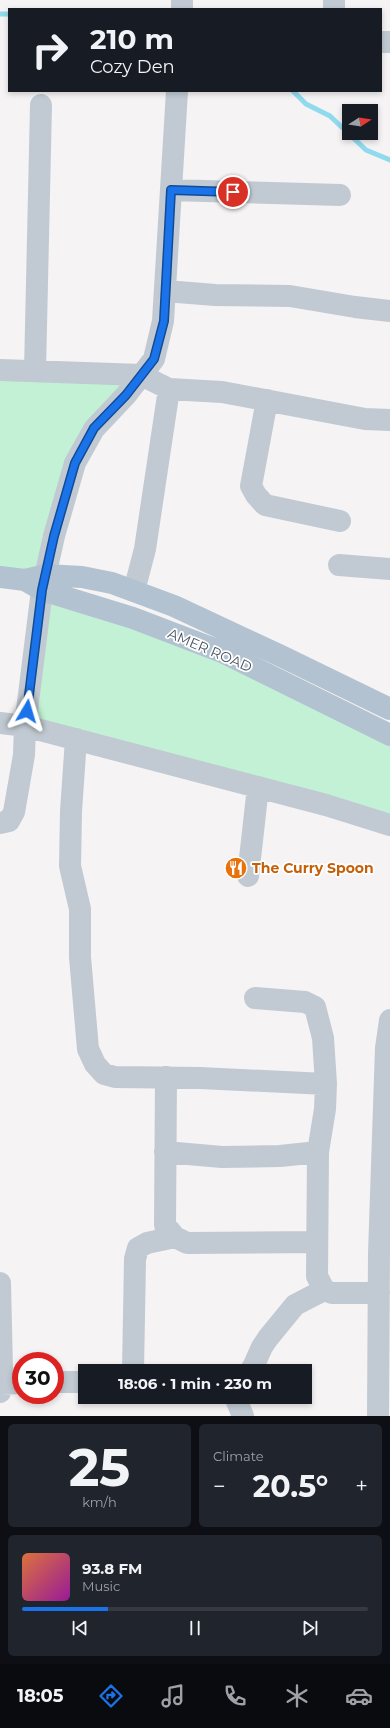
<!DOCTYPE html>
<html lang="en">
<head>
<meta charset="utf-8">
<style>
  body { margin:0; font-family:Montserrat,sans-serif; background:#20242c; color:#f1f3f6; height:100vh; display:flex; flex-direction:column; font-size:15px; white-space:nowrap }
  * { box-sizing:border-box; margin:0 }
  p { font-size:13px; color:#9ea1a6 }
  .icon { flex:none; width:22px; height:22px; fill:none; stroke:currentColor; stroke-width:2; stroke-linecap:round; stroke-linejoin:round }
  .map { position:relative; height:1416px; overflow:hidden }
  .sheet { display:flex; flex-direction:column; gap:8px; padding:8px; background:#0d0f14; flex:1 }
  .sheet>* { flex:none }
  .top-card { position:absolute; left:8px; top:8px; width:374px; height:84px; border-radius:0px; box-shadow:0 2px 6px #0003; background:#171b24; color:#f1f3f6; overflow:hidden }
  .needle { width:26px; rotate:78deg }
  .tools { position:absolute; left:342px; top:104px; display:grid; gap:8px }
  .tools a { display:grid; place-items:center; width:36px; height:36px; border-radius:0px; background:#171b24; box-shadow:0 2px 6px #0003; font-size:20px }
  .speed { position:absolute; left:12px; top:1352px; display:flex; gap:8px; font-size:20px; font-weight:700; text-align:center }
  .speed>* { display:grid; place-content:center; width:52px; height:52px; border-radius:50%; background:#171b24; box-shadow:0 2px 6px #0003; line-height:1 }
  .speed .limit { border:6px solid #d22; background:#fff; color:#111 }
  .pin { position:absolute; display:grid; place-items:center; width:34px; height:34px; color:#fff; margin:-17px; border:2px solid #fff; border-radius:50%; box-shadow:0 1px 4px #0007 }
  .me { position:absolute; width:44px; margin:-22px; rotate:7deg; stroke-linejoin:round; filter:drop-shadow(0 0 3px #0008) }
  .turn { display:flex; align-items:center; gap:14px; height:84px; padding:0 16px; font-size:18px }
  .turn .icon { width:52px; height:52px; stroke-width:2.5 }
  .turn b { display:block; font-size:28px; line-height:34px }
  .big { font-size:30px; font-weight:700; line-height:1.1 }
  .sheet .widget { flex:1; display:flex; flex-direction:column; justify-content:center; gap:6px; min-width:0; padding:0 14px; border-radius:6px; background:#20242c }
  .sheet .dial { align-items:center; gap:0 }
  .dial b { font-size:52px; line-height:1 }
  .song { display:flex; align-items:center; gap:12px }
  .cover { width:48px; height:48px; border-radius:6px; background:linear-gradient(135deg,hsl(20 70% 55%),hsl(300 70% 35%)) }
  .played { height:4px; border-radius:2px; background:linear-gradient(90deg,#1a73e8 25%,#363941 25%) }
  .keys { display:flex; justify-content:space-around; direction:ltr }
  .heat { display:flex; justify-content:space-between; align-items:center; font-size:22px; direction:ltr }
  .sheet .tiles { flex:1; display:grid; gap:8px; grid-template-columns:1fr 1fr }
  .widget:last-child { grid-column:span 2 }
  .trip { position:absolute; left:78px; top:1364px; width:234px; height:40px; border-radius:0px; background:#171b24; box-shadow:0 2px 6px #0003; font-weight:700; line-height:40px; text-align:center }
  .dock { display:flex; height:64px; justify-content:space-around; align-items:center; background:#090b0e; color:#9ea1a6 }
  .dock .icon { width:28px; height:28px }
  .dock .active { color:#1a73e8 }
  .dock b { font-size:18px; color:#f1f3f6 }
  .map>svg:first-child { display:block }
  .green { fill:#c3f1d5 }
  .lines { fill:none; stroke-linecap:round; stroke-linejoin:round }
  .stream { stroke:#90daee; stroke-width:5 }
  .minor { stroke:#c1cad2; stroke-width:22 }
  .major { stroke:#b3c2d1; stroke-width:22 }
  .route-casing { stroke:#114b97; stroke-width:10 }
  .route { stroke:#1a73e8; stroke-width:7 }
  .labels { text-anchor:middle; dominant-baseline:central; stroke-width:3.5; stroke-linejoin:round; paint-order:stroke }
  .street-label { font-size:14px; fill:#4a5661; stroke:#fff }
  .food-label { font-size:14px; font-weight:bold; fill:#c56008; stroke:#fff; text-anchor:start }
</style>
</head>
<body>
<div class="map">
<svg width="390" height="1416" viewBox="0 0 390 1416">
  <rect width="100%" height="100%" fill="#f5f3f3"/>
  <!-- green -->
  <path class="green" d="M 0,374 L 128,382 L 61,483 L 43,535 L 35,573 L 0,571 Z
    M 52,597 L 219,657 L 390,741 L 390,819 L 31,723 Z"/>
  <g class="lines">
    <!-- stream -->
    <path class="stream" d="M 0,14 L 9,14
      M 293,91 L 306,104 L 330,116 L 366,150 L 390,160"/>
    <!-- minor -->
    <path class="minor" d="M 334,0 L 334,9
      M 182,9 L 182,0
      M 381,42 L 390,42
      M 171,190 L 340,195
      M 165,291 L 215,295 L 290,296 L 355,307 L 390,311
      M 0,370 L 141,375 L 169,389 L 222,392 L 365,419 L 390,420
      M 35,371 L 41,105
      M 267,400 L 251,486 L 256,495 L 265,505 L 340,521
      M 339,565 L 390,569
      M 134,591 L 145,549 L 169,389
      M 0,723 L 25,726 L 326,805 L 390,825
      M 76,739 L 71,811 L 70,866 L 80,909 L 80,957 L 88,1049 L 95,1064 L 104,1074 L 115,1077 L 200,1078 L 326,1084 L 325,1109 L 318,1152 L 317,1276 L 324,1290 L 332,1293 L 379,1293
      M 0,823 L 9,821 L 14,812 L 24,755 L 25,726 L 42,590 L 54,536 L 75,463 L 94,429 L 126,395 L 154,359 L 163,321 L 177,91
      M 248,876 L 258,787
      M 255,998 L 305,1002 L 315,1007 L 323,1038 L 326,1084
      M 390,1020 L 386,1048 L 390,1049
      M 166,1077 L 165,1225 L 175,1237 L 187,1243 L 317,1242
      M 165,1152 L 222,1157 L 280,1156 L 318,1152
      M 0,1283 L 2,1369 L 0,1392
      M 133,1371 L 135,1259 L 138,1248 L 147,1243 L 175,1237
      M 250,1371 L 253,1367 L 262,1347 L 268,1338 L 295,1305 L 324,1290
      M 55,1382 L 85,1382
      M 1,1384 L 21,1383
      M 235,1397 L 243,1416
      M 378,1416 L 379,1253 L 386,1048"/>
    <!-- major -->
    <path class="major" d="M 0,577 L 25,580 L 46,575 L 82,577 L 112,583 L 174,606 L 281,656 L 390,709
      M 25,580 L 42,590 L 133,618 L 222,652 L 390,735"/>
  </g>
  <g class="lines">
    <!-- route casing -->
    <g class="route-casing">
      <path id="route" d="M 27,711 L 42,590 L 54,536 L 75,463 L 94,428 L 126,395 L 154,359 L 164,321 L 171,190 L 233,192"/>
    </g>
    <!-- route -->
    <use href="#route" class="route"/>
  </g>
  <!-- icons -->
  <defs>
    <g id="restaurant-disc" transform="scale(1.15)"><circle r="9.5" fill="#e8710a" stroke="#fff"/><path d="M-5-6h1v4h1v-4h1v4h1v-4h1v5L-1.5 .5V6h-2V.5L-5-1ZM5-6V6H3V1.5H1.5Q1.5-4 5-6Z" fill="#fff"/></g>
  </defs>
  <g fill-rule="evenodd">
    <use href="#restaurant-disc" x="236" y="868"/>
  </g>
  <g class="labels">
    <!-- street labels -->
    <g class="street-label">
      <text transform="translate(210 650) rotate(23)">AMER ROAD</text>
    </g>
    <!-- food labels -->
    <g class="food-label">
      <text x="252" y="868">The Curry Spoon</text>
    </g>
  </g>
</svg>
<div class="tools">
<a><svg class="needle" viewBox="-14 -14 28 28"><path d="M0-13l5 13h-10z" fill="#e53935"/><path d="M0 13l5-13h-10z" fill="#9ea1a6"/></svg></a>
</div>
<div class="speed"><div class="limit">30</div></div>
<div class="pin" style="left:233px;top:192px;background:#d93025"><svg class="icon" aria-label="arrive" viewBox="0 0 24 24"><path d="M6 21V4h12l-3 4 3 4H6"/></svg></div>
<svg class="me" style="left:27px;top:711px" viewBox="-20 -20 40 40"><path d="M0-17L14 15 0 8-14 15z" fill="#1a73e8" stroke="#fff" stroke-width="4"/></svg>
<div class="trip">18:06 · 1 min · 230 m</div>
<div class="top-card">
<div class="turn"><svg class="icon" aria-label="right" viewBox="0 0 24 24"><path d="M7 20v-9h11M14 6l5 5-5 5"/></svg><div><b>210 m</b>Cozy Den</div></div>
</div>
</div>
<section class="sheet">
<div class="tiles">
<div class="widget dial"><b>25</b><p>km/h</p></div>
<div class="widget"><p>Climate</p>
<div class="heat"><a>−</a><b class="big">20.5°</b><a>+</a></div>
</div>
<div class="widget">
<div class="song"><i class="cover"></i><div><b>93.8 FM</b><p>Music</p></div></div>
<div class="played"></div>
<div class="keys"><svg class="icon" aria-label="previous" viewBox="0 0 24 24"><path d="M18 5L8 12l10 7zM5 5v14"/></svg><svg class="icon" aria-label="pause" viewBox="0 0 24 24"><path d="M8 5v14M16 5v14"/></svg><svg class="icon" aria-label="next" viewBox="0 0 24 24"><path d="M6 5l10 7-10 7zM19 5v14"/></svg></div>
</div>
</div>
</section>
<nav class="dock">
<b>18:05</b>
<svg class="icon active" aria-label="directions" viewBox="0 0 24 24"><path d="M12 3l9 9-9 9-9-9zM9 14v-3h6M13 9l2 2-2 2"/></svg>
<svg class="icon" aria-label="music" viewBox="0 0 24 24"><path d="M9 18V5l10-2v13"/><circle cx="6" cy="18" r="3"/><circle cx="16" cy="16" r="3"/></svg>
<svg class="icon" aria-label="phone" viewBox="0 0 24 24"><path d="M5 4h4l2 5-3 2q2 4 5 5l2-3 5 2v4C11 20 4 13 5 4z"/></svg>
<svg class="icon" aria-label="climate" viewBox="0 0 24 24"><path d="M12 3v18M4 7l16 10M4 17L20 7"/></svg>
<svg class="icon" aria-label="car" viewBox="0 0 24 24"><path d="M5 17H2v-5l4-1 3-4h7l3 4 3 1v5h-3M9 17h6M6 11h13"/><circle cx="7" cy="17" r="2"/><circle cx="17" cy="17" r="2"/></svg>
</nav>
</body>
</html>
